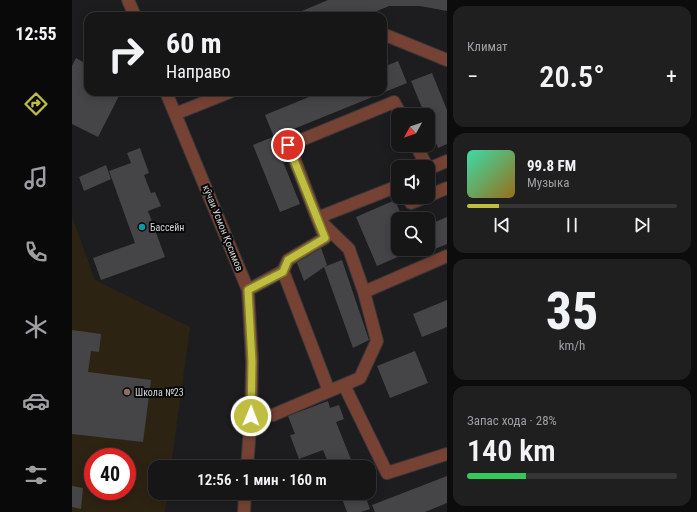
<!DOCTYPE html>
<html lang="ru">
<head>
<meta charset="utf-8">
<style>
  body { margin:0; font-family:"Roboto Condensed",sans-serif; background:#1f1f20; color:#f1f3f6; height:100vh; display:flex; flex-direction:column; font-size:15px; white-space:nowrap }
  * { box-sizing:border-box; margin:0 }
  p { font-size:13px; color:#9e9fa1 }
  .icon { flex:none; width:22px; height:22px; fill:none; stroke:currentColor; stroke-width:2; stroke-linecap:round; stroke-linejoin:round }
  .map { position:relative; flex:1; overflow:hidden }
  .panel { display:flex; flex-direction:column; gap:6px; padding:6px; background:#0c0c0d; width:250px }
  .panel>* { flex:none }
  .banner { position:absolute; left:12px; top:12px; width:303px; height:84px; border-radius:12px; box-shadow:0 2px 10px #0003,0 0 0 1px #353536; background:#161617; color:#f1f3f6; overflow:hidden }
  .needle { width:26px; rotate:230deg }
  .tools { position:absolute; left:319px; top:108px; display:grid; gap:8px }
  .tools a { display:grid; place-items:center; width:44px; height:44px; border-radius:8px; background:#161617; box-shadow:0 2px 10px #0003,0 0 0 1px #353536; font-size:20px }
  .speed { position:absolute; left:12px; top:448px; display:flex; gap:8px; font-size:20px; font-weight:700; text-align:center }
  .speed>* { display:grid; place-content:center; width:52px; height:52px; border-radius:50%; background:#161617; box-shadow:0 2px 10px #0003,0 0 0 1px #353536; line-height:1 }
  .speed .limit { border:6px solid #d22; background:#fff; color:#111 }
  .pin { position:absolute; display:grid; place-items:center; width:34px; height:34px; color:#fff; margin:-17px; border:2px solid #fff; border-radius:50%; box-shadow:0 1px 4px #0007 }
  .me { position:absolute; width:44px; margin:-22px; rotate:1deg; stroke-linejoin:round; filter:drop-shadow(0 0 3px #0008) }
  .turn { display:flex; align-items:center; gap:14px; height:84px; padding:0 16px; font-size:18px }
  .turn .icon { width:52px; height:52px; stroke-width:2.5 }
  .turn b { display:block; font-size:28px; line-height:34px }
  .big { font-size:30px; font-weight:600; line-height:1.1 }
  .panel .widget { flex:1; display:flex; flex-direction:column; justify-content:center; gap:6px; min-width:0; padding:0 14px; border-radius:12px; background:#1f1f20 }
  .panel .dial { align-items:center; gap:0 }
  .dial b { font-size:52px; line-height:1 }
  .song { display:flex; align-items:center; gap:12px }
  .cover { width:48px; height:48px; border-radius:6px; background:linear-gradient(135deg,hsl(160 70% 55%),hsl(40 70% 35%)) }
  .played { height:4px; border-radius:2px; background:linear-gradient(90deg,#c0be41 15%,#353536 15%) }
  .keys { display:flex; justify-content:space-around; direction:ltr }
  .heat { display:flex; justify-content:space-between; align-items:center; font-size:22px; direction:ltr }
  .charge { height:6px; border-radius:3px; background:linear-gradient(90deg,#34c759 28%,#353536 0) }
  .trip { position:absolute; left:76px; top:460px; width:228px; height:40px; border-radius:12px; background:#161617; box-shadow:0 2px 10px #0003,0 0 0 1px #353536; font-weight:600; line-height:40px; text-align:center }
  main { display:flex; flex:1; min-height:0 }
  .tabs { display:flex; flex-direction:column; width:72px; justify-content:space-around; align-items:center; background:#090909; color:#9e9fa1 }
  .tabs .icon { width:28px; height:28px }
  .tabs .current { color:#c0be41 }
  .tabs b { font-size:18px; color:#f1f3f6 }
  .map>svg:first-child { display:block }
  .education { fill:#2d2313; fill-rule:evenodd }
  .building { fill:#454548 }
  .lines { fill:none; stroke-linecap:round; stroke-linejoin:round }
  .minor-casing { stroke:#373739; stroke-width:14 }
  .minor { stroke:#764233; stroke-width:12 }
  .route-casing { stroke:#7d7c2a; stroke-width:10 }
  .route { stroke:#c0be41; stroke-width:7 }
  .culture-dot { fill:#0f9aa8; stroke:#070808; stroke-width:1.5 }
  .education-dot { fill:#8d6e63; stroke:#070808; stroke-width:1.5 }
  .labels { text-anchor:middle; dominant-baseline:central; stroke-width:4; stroke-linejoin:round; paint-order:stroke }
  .poi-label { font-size:10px; fill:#d4d4d6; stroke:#070808; text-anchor:start }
  .street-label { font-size:10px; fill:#d4d4d6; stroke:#070808 }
</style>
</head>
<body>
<main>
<nav class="tabs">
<b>12:55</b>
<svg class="icon current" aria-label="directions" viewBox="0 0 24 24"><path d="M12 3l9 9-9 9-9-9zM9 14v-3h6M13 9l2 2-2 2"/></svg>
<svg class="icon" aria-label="music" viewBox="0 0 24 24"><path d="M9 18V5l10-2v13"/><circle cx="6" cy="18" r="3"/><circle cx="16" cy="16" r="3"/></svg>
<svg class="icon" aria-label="phone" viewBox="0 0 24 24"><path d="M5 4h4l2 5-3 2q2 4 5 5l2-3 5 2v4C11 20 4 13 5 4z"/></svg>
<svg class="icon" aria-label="climate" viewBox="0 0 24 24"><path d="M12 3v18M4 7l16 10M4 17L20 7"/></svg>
<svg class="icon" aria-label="car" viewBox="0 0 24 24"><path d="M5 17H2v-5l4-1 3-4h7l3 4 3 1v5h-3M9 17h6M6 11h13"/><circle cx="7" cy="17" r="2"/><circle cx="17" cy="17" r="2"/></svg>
<svg class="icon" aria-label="filters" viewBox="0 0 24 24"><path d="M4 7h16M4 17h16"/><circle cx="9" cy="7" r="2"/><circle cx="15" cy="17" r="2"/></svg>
</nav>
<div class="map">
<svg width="375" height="512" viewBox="0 0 375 512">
  <rect width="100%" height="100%" fill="#1d1d1f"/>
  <!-- education -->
  <path class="education" d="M 0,217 L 23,280 L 118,327 L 99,467 L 83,467 L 83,493 L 96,493 L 93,512 L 0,512 ZM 21,457 L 55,457 L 55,491 L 21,491 Z"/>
  <!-- building -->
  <path class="building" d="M 256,0 L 375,0 L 375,11 L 348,6 L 317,6 L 293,16 L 218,16 Z
    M 4,58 L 16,65 L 16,92 L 49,92 L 26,137 L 0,124 L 0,66 Z
    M 326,61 L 335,83 L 202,137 L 193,115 L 249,92 L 311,92 L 311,67 Z
    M 360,73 L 375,110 L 375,144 L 366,148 L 356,123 L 356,115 L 353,115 L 339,81 Z
    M 201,137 L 228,204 L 208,212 L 181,145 Z
    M 68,148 L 77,173 L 72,175 L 79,193 L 83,192 L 89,206 L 76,211 L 93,257 L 29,280 L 21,258 L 63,243 L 37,171 L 59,163 L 55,153 Z
    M 34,165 L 39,179 L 12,191 L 7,177 Z
    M 323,200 L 331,219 L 326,219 L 326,249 L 344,249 L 305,266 L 284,217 Z
    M 375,217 L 375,244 L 348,255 L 345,249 L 356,249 L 356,225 Z
    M 248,245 L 255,265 L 232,281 L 223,258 Z
    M 270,260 L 297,340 L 281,348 L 252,267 Z
    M 375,300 L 375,327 L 350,337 L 341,314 Z
    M 0,330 L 29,334 L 27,352 L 19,351 L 16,372 L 79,380 L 71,442 L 0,434 Z
    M 343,351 L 356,383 L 318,398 L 305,366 Z
    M 256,401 L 258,408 L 267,405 L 272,419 L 264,422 L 282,467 L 258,467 L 251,450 L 227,459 L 218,435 L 223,434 L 216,416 Z
    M 375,476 L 375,503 L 353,512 L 303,512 L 300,505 Z
    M 0,486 L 11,488 L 9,509 L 0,507 Z
    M 268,493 L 292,493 L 298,509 L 289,512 L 275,512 Z"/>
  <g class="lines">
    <!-- minor casing -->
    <g class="minor-casing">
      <path id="minor" d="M 56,0 L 63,16
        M 311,34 L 375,60
        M 94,92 L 176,290 L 180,361 L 179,416 L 175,467
        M 103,114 L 158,92
        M 344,145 L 355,167
        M 356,169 L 375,161
        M 356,196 L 375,188
        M 336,197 L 339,203 L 354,197
        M 211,271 L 257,391
        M 176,290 L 211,271 L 216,260 L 253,238 L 245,218 L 326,186
        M 292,292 L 375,256
        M 272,385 L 315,473 L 375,454
        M 179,416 L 201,415 L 288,378 L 305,341 L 292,292 L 277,249 L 245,218 L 217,145 L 322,102 L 329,115
        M 172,512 L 173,493"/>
    </g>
    <!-- minor -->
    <use href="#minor" class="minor"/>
  </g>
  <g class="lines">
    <!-- route casing -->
    <g class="route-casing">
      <path id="route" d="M 179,416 L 180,362 L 176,290 L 211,272 L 216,260 L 253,238 L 216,145"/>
    </g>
    <!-- route -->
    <use href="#route" class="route"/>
  </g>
  <!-- markers -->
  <circle class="culture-dot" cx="70" cy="227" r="4"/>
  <circle class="education-dot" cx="55" cy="392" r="4"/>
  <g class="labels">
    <!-- poi labels -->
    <g class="poi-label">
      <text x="78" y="227">Бассейн</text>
      <text x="63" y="392">Школа №23</text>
    </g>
    <!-- street labels -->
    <g class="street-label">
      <text transform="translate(151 228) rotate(68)">кӯчаи Усмон Қосимов</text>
    </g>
  </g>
</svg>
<div class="tools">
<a><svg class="needle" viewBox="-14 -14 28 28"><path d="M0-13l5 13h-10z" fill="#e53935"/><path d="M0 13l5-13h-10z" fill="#9e9fa1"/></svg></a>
<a><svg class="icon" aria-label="sound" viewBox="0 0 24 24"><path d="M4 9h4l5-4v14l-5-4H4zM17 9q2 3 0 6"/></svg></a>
<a><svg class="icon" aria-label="search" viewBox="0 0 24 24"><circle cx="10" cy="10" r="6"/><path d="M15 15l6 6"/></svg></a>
</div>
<div class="speed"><div class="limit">40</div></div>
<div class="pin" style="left:216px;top:145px;background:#d93025"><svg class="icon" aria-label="arrive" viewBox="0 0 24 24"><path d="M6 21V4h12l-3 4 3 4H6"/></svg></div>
<svg class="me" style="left:179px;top:416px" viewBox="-20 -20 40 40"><circle r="17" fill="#c0be41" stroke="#fff" stroke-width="3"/><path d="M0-11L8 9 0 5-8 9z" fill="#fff"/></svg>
<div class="trip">12:56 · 1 мин · 160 m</div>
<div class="banner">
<div class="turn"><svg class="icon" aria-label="right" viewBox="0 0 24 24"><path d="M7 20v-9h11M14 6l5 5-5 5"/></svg><div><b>60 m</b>Направо</div></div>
</div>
</div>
<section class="panel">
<div class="widget"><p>Климат</p>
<div class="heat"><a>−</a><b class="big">20.5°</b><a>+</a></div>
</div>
<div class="widget">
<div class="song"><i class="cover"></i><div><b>99.8 FM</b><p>Музыка</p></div></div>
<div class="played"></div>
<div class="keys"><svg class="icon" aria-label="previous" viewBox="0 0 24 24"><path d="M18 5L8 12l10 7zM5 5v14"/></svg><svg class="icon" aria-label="pause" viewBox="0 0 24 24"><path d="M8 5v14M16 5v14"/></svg><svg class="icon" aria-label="next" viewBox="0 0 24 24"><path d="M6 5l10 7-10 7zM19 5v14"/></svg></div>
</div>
<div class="widget dial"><b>35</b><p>km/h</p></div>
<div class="widget"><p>Запас хода · 28%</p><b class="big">140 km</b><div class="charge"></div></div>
</section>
</main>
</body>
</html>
